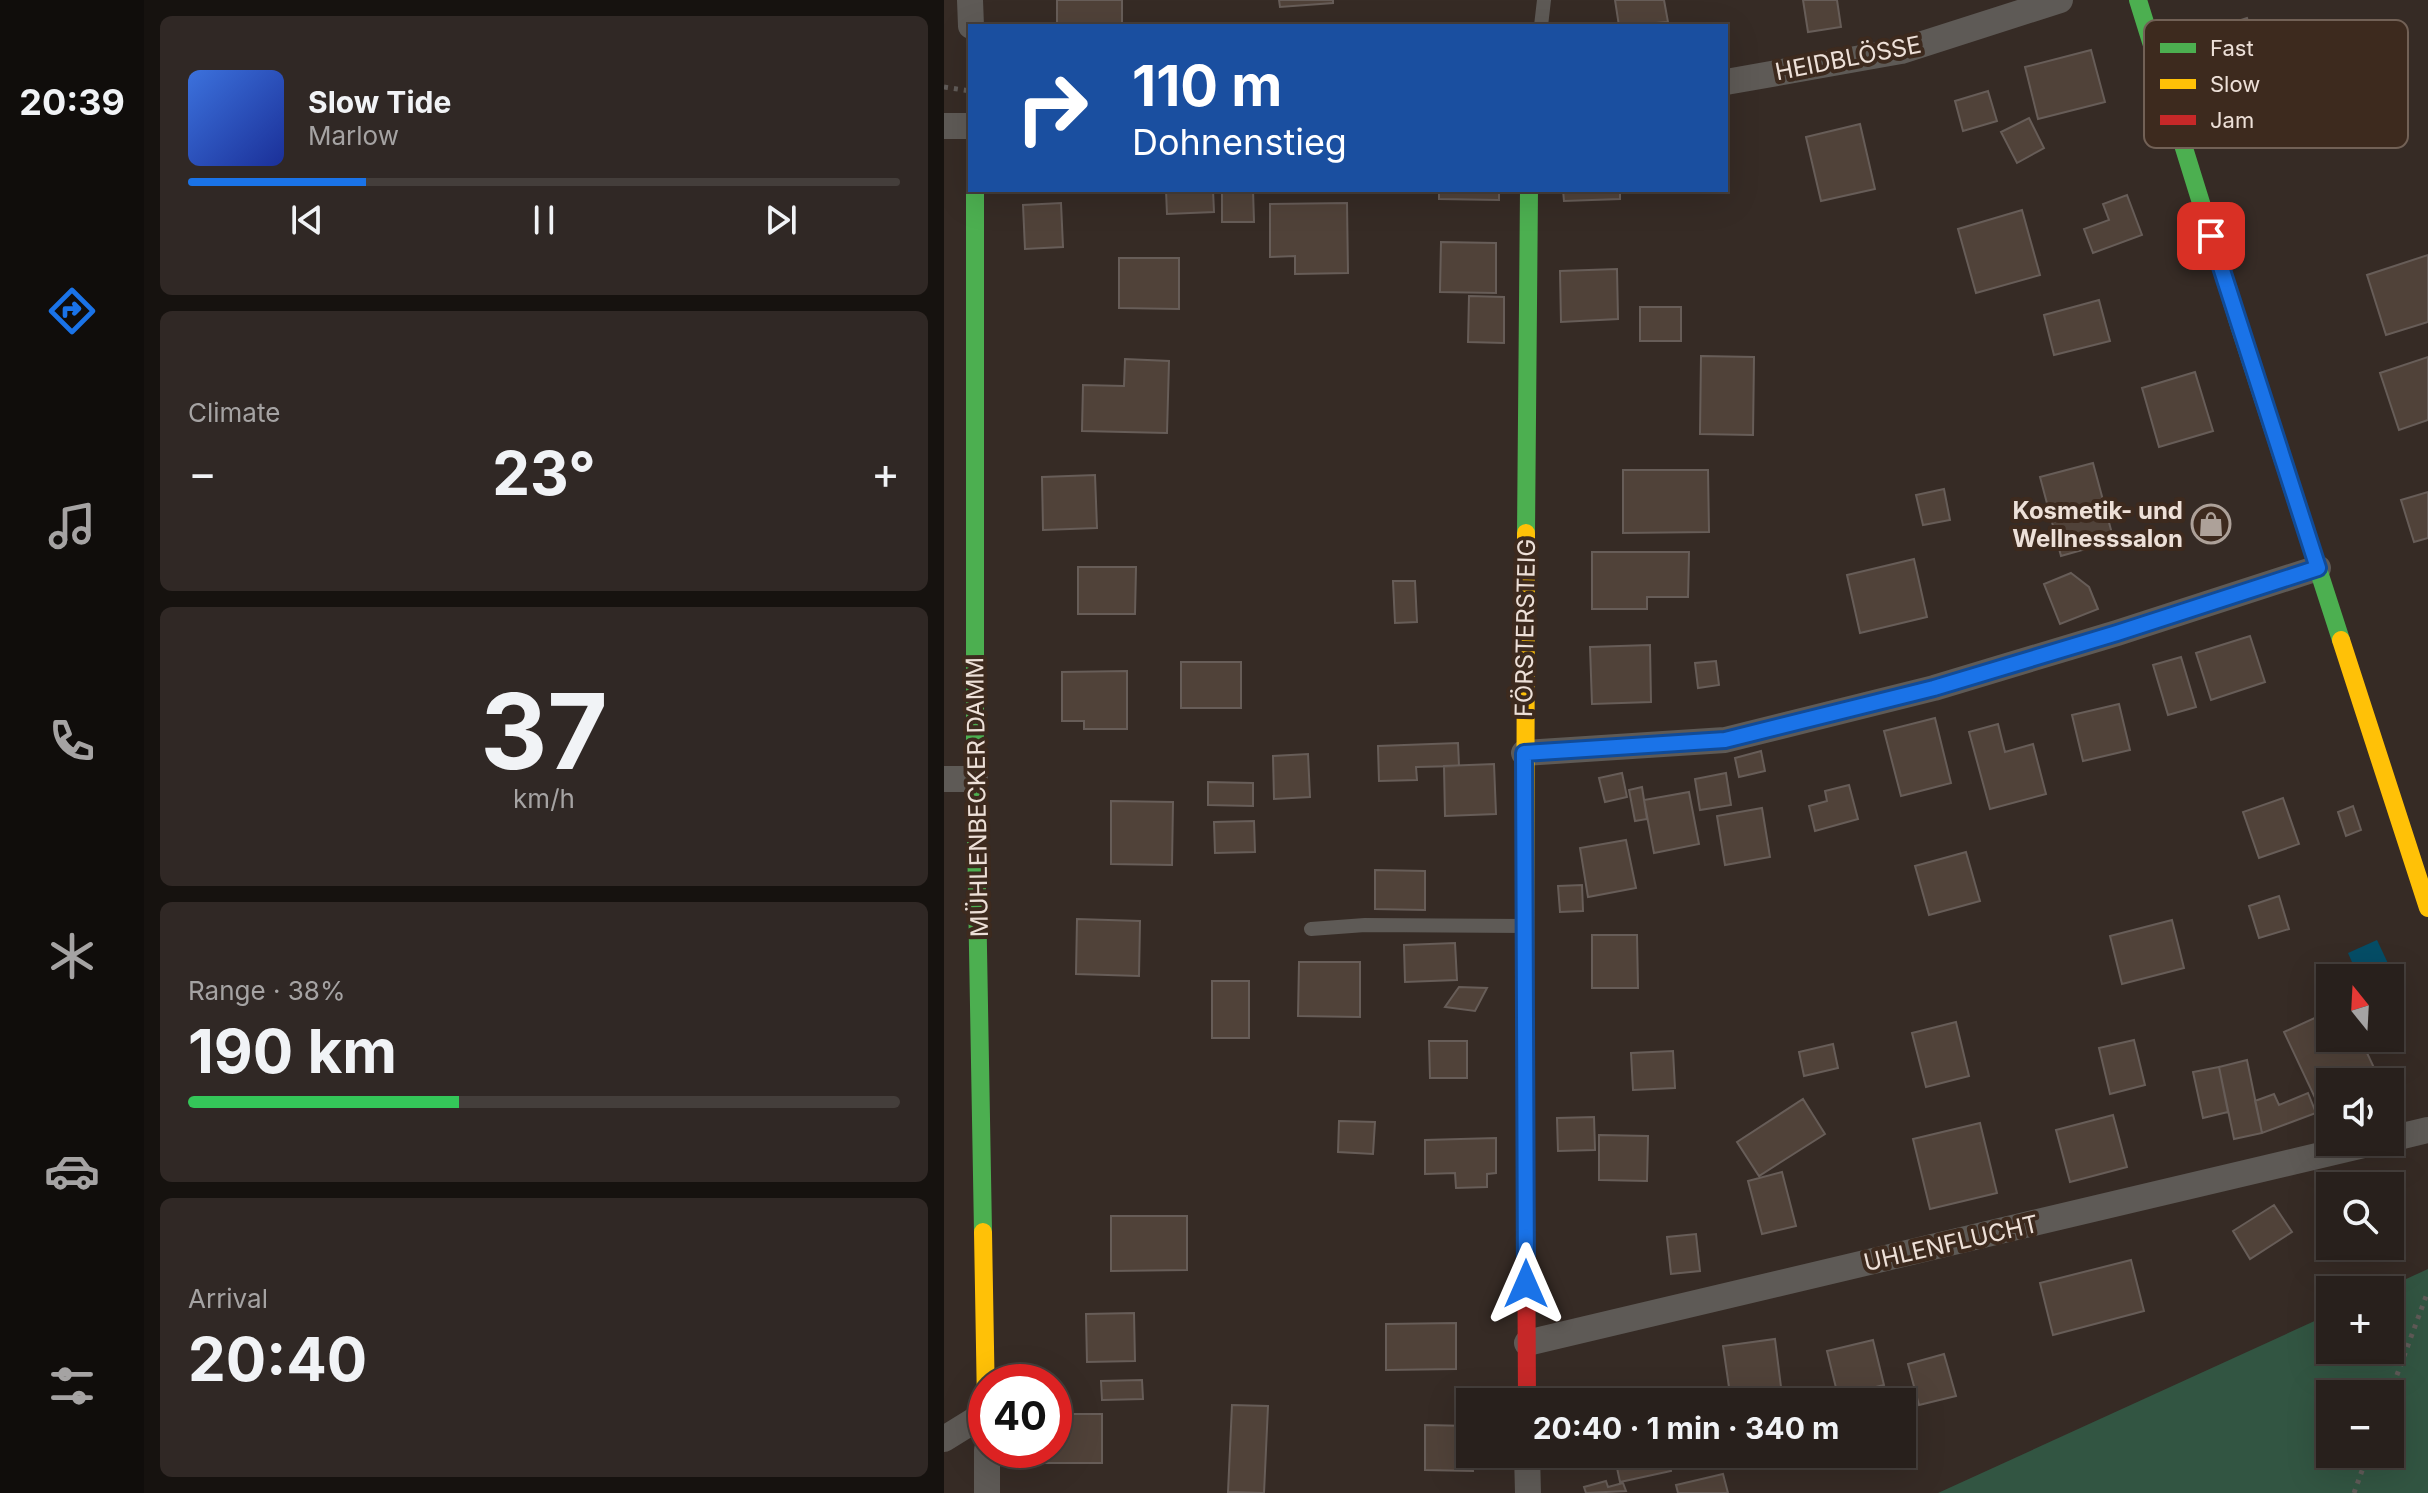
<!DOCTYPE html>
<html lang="en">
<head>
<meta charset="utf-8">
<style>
  body { margin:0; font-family:Inter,sans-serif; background:#302825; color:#f1f3f6; height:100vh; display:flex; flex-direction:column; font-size:30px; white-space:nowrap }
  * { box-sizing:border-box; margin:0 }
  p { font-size:26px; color:#a5a3a3 }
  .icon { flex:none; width:44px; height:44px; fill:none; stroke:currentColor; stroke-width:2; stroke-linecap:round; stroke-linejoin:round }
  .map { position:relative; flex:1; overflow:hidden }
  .details { display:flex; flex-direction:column; gap:16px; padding:16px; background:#16120f; width:800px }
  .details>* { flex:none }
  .hud { position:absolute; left:24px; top:24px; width:760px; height:168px; border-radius:0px; box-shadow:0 8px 32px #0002,0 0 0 2px #443e3b; background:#1a4fa0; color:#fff; overflow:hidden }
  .needle { width:52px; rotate:342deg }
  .tools { position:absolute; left:1372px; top:964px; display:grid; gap:16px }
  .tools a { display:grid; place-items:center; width:88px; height:88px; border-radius:0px; background:#28201c; box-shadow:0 8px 32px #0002,0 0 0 2px #443e3b; font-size:40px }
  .speed { position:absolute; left:24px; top:1364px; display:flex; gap:16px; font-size:40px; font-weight:700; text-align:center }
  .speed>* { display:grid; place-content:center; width:104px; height:104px; border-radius:50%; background:#28201c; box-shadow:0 8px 32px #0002,0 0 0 2px #443e3b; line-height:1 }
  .speed .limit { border:12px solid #d22; background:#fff; color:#111 }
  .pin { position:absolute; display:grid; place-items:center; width:68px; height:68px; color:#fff; margin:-34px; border-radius:16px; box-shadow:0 4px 12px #0006 }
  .me { position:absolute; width:88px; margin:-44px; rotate:0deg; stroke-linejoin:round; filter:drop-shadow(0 0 6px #0008) }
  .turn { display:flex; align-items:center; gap:28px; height:168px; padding:0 32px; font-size:36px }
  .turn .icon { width:104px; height:104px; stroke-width:2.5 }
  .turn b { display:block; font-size:56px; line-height:68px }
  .big { font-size:60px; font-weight:700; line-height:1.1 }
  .details .tile { flex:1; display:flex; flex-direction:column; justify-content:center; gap:12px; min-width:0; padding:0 28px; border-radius:12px; background:#302825 }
  .details .dial { align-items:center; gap:0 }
  .dial b { font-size:104px; line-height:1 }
  .song { display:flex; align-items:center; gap:24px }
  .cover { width:96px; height:96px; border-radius:12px; background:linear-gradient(135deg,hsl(220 70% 55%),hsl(230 70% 35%)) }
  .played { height:8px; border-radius:4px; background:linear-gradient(90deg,#1a73e8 25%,#443e3b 25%) }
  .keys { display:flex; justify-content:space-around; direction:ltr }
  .heat { display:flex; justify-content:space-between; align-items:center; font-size:44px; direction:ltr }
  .charge { height:12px; border-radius:6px; background:linear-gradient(90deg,#34c759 38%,#443e3b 0) }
  .trip { position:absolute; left:512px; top:1388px; width:460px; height:80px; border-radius:0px; background:#28201c; box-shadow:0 8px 32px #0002,0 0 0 2px #443e3b; font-weight:700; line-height:80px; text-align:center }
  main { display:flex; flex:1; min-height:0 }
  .dock { display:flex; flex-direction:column; width:144px; justify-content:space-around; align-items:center; background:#100d0b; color:#a5a3a3 }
  .dock .icon { width:56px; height:56px }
  .dock .on { color:#1a73e8 }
  .dock b { font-size:36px; color:#f1f3f6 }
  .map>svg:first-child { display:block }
  .green { fill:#325542; fill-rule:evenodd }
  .water { fill:#054d66 }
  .building { fill:#504239; stroke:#675d58; stroke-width:2 }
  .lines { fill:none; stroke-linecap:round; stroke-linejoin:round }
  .path { stroke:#605b58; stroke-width:5; stroke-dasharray:4 6; stroke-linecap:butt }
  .lane { stroke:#5e5a56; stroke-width:14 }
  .street { stroke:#5e5a56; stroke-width:26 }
  .fast { stroke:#4caf50; stroke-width:18 }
  .slow { stroke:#ffc107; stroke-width:18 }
  .jam { stroke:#c62828; stroke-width:18 }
  .route-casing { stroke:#114b97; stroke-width:20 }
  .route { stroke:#1a73e8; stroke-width:14 }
  .labels { text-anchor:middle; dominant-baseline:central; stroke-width:8; stroke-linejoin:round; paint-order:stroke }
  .street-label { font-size:24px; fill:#ede0d8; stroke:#3d2a1e }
  .poi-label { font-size:24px; font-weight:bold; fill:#ede0d8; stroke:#3d2a1e; text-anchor:end }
  .key { fill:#3d2a1e; stroke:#726156; stroke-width:2 }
  .key-label { font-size:22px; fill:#ede0d8 }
</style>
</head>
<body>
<main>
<nav class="dock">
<b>20:39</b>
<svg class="icon on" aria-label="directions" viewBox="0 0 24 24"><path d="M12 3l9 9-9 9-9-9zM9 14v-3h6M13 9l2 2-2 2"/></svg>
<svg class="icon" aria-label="music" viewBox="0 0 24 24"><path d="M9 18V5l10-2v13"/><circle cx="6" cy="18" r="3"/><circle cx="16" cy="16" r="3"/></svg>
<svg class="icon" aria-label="phone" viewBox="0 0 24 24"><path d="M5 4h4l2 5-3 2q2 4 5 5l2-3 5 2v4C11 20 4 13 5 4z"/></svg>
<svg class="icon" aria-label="climate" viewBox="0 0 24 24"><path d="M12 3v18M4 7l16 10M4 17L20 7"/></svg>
<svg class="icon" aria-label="car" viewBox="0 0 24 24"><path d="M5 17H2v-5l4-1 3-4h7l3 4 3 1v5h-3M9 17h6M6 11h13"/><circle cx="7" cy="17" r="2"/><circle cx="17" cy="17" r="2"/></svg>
<svg class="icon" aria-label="filters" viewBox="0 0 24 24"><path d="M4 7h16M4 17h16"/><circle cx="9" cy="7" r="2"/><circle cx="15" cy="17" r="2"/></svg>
</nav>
<section class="details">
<div class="tile">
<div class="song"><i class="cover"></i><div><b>Slow Tide</b><p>Marlow</p></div></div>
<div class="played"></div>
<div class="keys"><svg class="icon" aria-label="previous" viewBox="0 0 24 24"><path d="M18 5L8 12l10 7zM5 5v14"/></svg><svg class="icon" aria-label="pause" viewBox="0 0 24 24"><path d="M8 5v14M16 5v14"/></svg><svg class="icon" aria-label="next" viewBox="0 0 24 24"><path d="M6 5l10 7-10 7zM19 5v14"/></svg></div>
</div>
<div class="tile"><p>Climate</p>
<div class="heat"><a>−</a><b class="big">23°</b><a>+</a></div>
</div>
<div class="tile dial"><b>37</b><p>km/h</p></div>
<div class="tile"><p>Range · 38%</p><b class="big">190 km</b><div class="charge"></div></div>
<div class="tile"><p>Arrival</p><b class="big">20:40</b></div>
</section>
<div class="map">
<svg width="1484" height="1493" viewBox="0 0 1484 1493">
  <rect width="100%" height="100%" fill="#362b25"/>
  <!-- green -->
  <path class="green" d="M 1484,1269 L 1484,1493 L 994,1493 L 1386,1314 L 1386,1350 L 1446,1350 L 1446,1290 L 1438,1290 ZM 1386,1394 L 1446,1394 L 1446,1454 L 1386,1454 Z"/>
  <!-- water -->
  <path class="water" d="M 1433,940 L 1448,972 L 1436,978 L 1415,978 L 1404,953 Z"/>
  <!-- building -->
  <path class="building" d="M 113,0 L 178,0 L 178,26 L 113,26 Z
    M 335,0 L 389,0 L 389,3 L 336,7 Z
    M 671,0 L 720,0 L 724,22 L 675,26 Z
    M 859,0 L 893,0 L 897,27 L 864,32 Z
    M 1303,18 L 1318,66 L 1269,82 L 1254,34 Z
    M 1147,50 L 1161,102 L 1094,119 L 1081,67 Z
    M 1044,91 L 1053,121 L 1019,131 L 1011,101 Z
    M 1085,118 L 1100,148 L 1073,163 L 1057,132 Z
    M 916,124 L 931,189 L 877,201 L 862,137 Z
    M 222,190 L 269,190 L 270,212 L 223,214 Z
    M 278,190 L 309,190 L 310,222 L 278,222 Z
    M 495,190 L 555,190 L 555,200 L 495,199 Z
    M 619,190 L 676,190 L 676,199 L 620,201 Z
    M 1183,195 L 1198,235 L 1149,253 L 1140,229 L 1165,220 L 1159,204 Z
    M 117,203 L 119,247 L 81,249 L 79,205 Z
    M 403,203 L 404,273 L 351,274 L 351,256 L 326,257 L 326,204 Z
    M 1078,210 L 1096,275 L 1032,293 L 1014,229 Z
    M 497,242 L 552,243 L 552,293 L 496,292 Z
    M 1484,255 L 1484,322 L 1442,335 L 1423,275 Z
    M 175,258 L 235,258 L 235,309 L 175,308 Z
    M 673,269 L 674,319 L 617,322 L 616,271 Z
    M 525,296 L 560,297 L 560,343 L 524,342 Z
    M 1155,300 L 1166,341 L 1110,355 L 1100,315 Z
    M 696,307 L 737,307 L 737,341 L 696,341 Z
    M 757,356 L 810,357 L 809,435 L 756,434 Z
    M 1484,357 L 1484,420 L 1455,430 L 1436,373 Z
    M 181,359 L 225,361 L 223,433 L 138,431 L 139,385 L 180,386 Z
    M 1251,372 L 1269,431 L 1215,447 L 1198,388 Z
    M 1149,463 L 1170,541 L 1117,556 L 1096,477 Z
    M 679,470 L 764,470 L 765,532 L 679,533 Z
    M 151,475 L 153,528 L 99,530 L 98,477 Z
    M 1000,489 L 1006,520 L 979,525 L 972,495 Z
    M 1484,492 L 1484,538 L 1470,542 L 1457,500 Z
    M 648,552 L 745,552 L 744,597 L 703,597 L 703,609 L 648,609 Z
    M 970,559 L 983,617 L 916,633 L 903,575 Z
    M 134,567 L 192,567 L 191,614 L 134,614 Z
    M 1127,573 L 1145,587 L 1154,609 L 1116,624 L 1100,584 Z
    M 449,581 L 471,581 L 473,622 L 451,623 Z
    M 1306,636 L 1321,682 L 1267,700 L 1252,653 Z
    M 706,645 L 707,702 L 648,704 L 646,647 Z
    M 1237,657 L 1252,707 L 1224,715 L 1209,665 Z
    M 772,661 L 775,685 L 754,688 L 751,663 Z
    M 237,662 L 297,662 L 297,708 L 237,708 Z
    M 183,671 L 183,729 L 140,729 L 140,721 L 118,721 L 118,672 Z
    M 1175,704 L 1186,750 L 1139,761 L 1128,715 Z
    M 991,718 L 1007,783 L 957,796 L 940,731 Z
    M 1054,724 L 1061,752 L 1089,744 L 1102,794 L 1046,809 L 1025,732 Z
    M 514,743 L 515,766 L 472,767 L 473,780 L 435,781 L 434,746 Z
    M 817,751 L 821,771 L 795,777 L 791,758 Z
    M 364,754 L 366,797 L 330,799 L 329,756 Z
    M 550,764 L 552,814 L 501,816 L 500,766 Z
    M 678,773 L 683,797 L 661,802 L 655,778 Z
    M 782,773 L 787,805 L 756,810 L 751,779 Z
    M 264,782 L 309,783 L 309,806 L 264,805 Z
    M 905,785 L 914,819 L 871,831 L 865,806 L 883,801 L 881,791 Z
    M 698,787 L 703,819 L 691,821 L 685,790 Z
    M 745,792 L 755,844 L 710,853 L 700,800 Z
    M 1339,798 L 1355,844 L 1315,858 L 1299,812 Z
    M 167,801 L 229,802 L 228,865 L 167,864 Z
    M 1409,806 L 1417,830 L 1402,836 L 1394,812 Z
    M 818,808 L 826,857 L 781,865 L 773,816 Z
    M 310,821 L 311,852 L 271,853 L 270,822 Z
    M 682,840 L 692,888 L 644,897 L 636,848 Z
    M 1022,852 L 1036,901 L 985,915 L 971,866 Z
    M 431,870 L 481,871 L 481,910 L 431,909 Z
    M 638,885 L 639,911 L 616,912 L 614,886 Z
    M 1335,896 L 1345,929 L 1315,938 L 1305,906 Z
    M 133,919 L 196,921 L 195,976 L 132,974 Z
    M 1228,920 L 1240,968 L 1178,984 L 1166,936 Z
    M 648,935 L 693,935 L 694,988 L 648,988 Z
    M 511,943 L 513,980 L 461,982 L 460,945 Z
    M 355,962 L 416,962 L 416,1017 L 354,1016 Z
    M 268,981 L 305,981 L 305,1038 L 268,1038 Z
    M 515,987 L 543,988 L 531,1011 L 501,1007 Z
    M 1386,1011 L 1386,1038 L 1402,1038 L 1404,1043 L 1416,1038 L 1432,1072 L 1409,1082 L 1386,1082 L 1386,1093 L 1372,1100 L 1340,1032 Z
    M 1012,1022 L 1025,1076 L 982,1087 L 968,1033 Z
    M 1190,1040 L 1201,1085 L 1166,1094 L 1155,1048 Z
    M 485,1041 L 523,1041 L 523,1078 L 486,1078 Z
    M 889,1044 L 894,1068 L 860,1076 L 855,1052 Z
    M 729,1051 L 731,1088 L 689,1090 L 687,1053 Z
    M 1303,1060 L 1318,1133 L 1290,1139 L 1275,1067 Z
    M 1275,1067 L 1284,1112 L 1259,1118 L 1249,1072 Z
    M 1364,1093 L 1372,1113 L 1318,1133 L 1311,1101 L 1330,1094 L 1335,1105 Z
    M 859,1099 L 881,1134 L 815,1176 L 793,1142 Z
    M 1169,1115 L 1183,1167 L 1126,1182 L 1112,1130 Z
    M 650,1117 L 651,1150 L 614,1151 L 613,1118 Z
    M 395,1121 L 431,1122 L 429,1154 L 394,1152 Z
    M 1036,1123 L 1053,1193 L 986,1209 L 969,1139 Z
    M 655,1135 L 704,1136 L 703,1181 L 655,1180 Z
    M 552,1138 L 552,1173 L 543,1174 L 543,1187 L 512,1188 L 511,1173 L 481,1174 L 481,1140 Z
    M 838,1172 L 852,1226 L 818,1234 L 804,1181 Z
    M 1330,1205 L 1348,1232 L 1306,1259 L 1289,1231 Z
    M 167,1216 L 243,1216 L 243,1270 L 167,1271 Z
    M 752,1234 L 756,1271 L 727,1274 L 723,1237 Z
    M 1187,1260 L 1200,1311 L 1109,1335 L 1096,1283 Z
    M 190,1313 L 191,1361 L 143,1362 L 142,1314 Z
    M 512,1323 L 512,1369 L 442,1370 L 442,1324 Z
    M 831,1339 L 837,1387 L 786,1394 L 779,1346 Z
    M 929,1340 L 940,1385 L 894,1396 L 883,1351 Z
    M 1000,1354 L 1012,1396 L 975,1405 L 964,1364 Z
    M 198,1380 L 199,1399 L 158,1400 L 157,1381 Z
    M 551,1390 L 552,1402 L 526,1402 L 525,1417 L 524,1391 Z
    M 288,1405 L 324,1406 L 320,1493 L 284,1492 Z
    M 110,1414 L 158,1414 L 158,1463 L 97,1463 L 97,1450 L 110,1450 Z
    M 481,1425 L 526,1426 L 529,1471 L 481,1470 Z
    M 670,1454 L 724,1454 L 727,1471 L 676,1482 Z
    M 779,1474 L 784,1493 L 734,1493 L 732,1485 Z
    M 662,1481 L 664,1487 L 679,1483 L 682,1491 L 642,1493 L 640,1487 Z"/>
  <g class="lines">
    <!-- path -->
    <path class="path" d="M 0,87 L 26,91
      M 1446,1394 L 1484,1291
      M 1410,1493 L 1424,1454"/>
    <!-- lane -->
    <path class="lane" d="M 597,26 L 600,0
      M 367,929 L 421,925 L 581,926"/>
    <!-- street -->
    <path class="street" d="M 26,0 L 27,26
      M 782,82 L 957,51 L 1116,0
      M 0,126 L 26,126
      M 580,753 L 781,740 L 990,688 L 1173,633 L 1374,568
      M 0,779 L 31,779
      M 1446,1139 L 1484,1130
      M 583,1343 L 1432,1142
      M 0,1439 L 42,1413
      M 43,1450 L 43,1493
      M 583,1454 L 584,1493"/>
    <!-- fast -->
    <path class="fast" d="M 1194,0 L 1295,325 L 1397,640
      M 31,190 L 31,779 L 39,1232
      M 582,533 L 585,190"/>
    <!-- slow -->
    <path class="slow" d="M 1397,640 L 1484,908
      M 581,1002 L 582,533
      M 39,1232 L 42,1404"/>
    <!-- jam -->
    <path class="jam" d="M 581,1002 L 583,1402"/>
  </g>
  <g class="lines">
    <!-- route casing -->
    <g class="route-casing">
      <path id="route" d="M 582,1284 L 580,753 L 781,740 L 990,688 L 1173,633 L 1374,568 L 1267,236"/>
    </g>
    <!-- route -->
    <use href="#route" class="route"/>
  </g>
  <!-- icons -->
  <defs>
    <g id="shop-ring" transform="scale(2)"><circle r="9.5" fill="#3d2a1e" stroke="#ada199" stroke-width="1.5"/><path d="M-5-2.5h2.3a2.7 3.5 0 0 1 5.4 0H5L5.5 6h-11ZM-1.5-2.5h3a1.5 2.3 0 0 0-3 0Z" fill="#ada199"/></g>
  </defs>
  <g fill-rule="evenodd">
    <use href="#shop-ring" x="1267" y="524"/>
  </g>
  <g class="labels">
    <!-- street labels -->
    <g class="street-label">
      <text transform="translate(904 58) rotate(-11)">HEIDBLÖSSE</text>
      <text transform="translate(581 628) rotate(-89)">FÖRSTERSTEIG</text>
      <text transform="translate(33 797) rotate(-91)">MÜHLENBECKER DAMM</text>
      <text transform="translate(1007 1243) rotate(-13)">UHLENFLUCHT</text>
    </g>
    <!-- poi labels -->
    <g class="poi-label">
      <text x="1239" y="510">Kosmetik- und<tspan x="1239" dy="28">Wellnesssalon</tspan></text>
    </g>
  </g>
  <!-- legend -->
  <rect x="1200" y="20" width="264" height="128" rx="12" class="key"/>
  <rect x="1216" y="43" width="36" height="10" fill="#4caf50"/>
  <rect x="1216" y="79" width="36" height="10" fill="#ffc107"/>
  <rect x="1216" y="115" width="36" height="10" fill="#c62828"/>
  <g class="key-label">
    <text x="1266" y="56">Fast</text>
    <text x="1266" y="92">Slow</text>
    <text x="1266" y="128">Jam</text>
  </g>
</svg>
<div class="tools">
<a><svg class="needle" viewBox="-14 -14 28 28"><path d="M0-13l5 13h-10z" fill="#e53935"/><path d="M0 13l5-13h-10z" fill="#a5a3a3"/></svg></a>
<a><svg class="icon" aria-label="sound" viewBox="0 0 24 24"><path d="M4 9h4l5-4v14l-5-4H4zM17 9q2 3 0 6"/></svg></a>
<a><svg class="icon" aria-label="search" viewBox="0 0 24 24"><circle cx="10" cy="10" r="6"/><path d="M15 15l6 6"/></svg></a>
<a>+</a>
<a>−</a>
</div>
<div class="speed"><div class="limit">40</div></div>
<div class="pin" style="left:1267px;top:236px;background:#d93025"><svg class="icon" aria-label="arrive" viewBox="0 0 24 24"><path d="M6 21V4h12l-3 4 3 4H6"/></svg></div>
<svg class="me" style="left:582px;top:1284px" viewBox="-20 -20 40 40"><path d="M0-17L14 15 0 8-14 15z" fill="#1a73e8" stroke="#fff" stroke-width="4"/></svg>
<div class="trip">20:40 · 1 min · 340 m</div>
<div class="hud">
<div class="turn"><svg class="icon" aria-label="right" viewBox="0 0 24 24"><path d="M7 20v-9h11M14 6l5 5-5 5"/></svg><div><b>110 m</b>Dohnenstieg</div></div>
</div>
</div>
</main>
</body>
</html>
